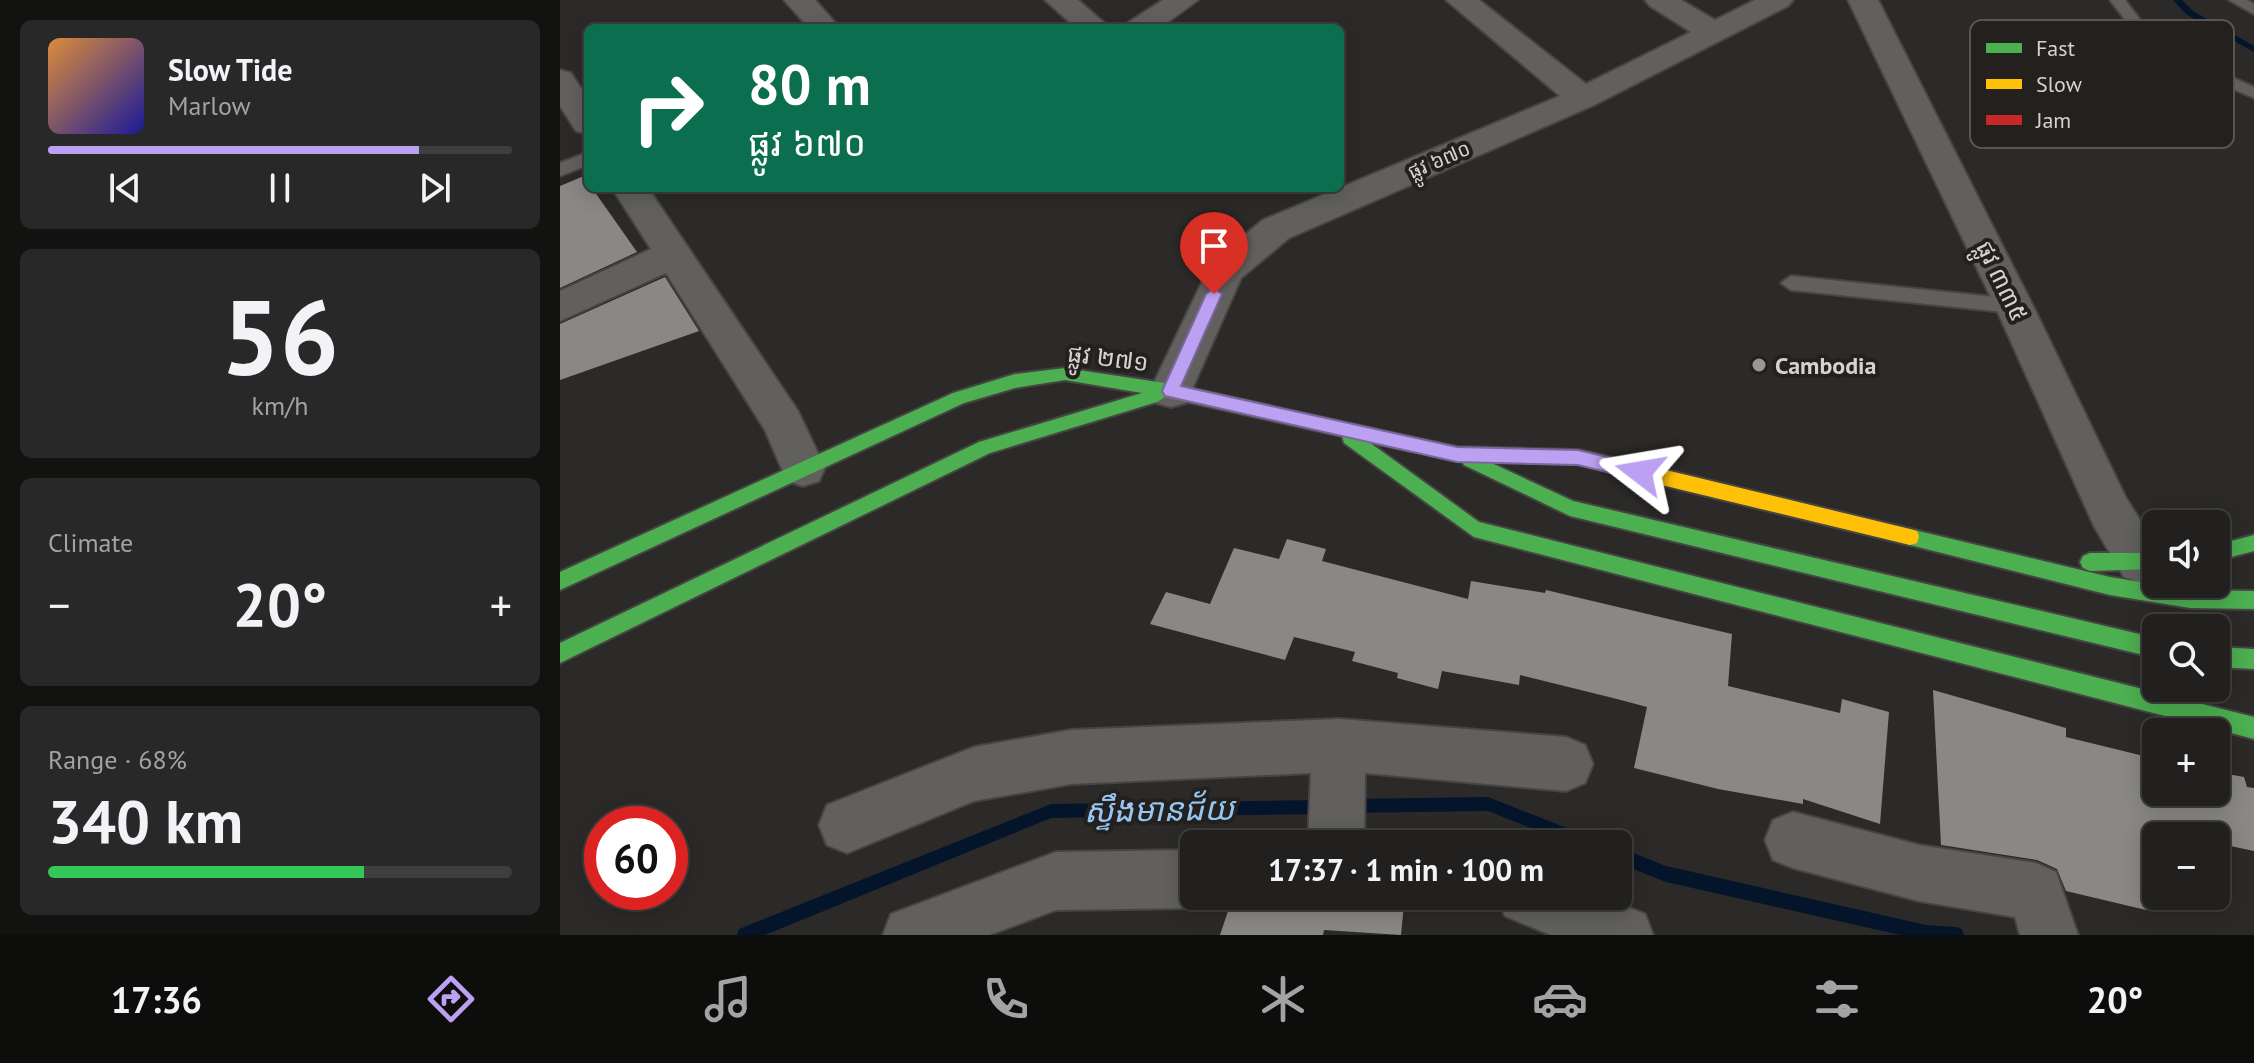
<!DOCTYPE html>
<html lang="en">
<head>
<meta charset="utf-8">
<style>
  body { margin:0; font-family:"PT Sans","Noto Sans Khmer",sans-serif; background:#292828; color:#f1f3f6; height:100vh; display:flex; flex-direction:column; font-size:30px; white-space:nowrap }
  * { box-sizing:border-box; margin:0 }
  p { font-size:26px; color:#a2a3a4 }
  .icon { flex:none; width:44px; height:44px; fill:none; stroke:currentColor; stroke-width:2; stroke-linecap:round; stroke-linejoin:round }
  .map { position:relative; flex:1; overflow:hidden }
  .panel { display:flex; flex-direction:column; gap:20px; padding:20px; background:#121211; width:560px }
  .panel>* { flex:none }
  .hud { position:absolute; left:24px; top:24px; width:760px; height:168px; border-radius:12px; box-shadow:0 4px 20px #0003,0 0 0 2px #3e3e3d; background:#0b6e4f; color:#fff; overflow:hidden }
  .controls { position:absolute; left:1582px; top:510px; display:grid; gap:16px }
  .controls a { display:grid; place-items:center; width:88px; height:88px; border-radius:12px; background:#21201f; box-shadow:0 4px 20px #0003,0 0 0 2px #3e3e3d; font-size:40px }
  .speed { position:absolute; left:24px; top:806px; display:flex; gap:16px; font-size:40px; font-weight:700; text-align:center }
  .speed>* { display:grid; place-content:center; width:104px; height:104px; border-radius:50%; background:#21201f; box-shadow:0 4px 20px #0003,0 0 0 2px #3e3e3d; line-height:1 }
  .speed .limit { border:12px solid #d22; background:#fff; color:#111 }
  .pin { position:absolute; display:grid; place-items:center; width:68px; height:68px; color:#fff; margin:-82px -34px; border-radius:50% 50% 50% 0; rotate:-45deg; box-shadow:0 0 8px #0007 }
  .pin .icon { rotate:45deg }
  .me { position:absolute; width:88px; margin:-44px; rotate:284deg; stroke-linejoin:round; filter:drop-shadow(0 0 6px #0008) }
  .turn { display:flex; align-items:center; gap:28px; height:168px; padding:0 32px; font-size:36px }
  .turn .icon { width:104px; height:104px; stroke-width:2.5 }
  .turn b { display:block; font-size:56px; line-height:68px }
  .big { font-size:60px; font-weight:700; line-height:1.1 }
  .panel .card { flex:1; display:flex; flex-direction:column; justify-content:center; gap:12px; min-width:0; padding:0 28px; border-radius:12px; background:#292828 }
  .panel .dial { align-items:center; gap:0 }
  .dial b { font-size:104px; line-height:1 }
  .song { display:flex; align-items:center; gap:24px }
  .cover { width:96px; height:96px; border-radius:12px; background:linear-gradient(135deg,hsl(30 70% 55%),hsl(240 70% 35%)) }
  .played { height:8px; border-radius:4px; background:linear-gradient(90deg,#bca0f2 80%,#3e3e3d 80%) }
  .keys { display:flex; justify-content:space-around; direction:ltr }
  .heat { display:flex; justify-content:space-between; align-items:center; font-size:44px; direction:ltr }
  .charge { height:12px; border-radius:6px; background:linear-gradient(90deg,#34c759 68%,#3e3e3d 0) }
  .trip { position:absolute; left:620px; top:830px; width:452px; height:80px; border-radius:12px; background:#21201f; box-shadow:0 4px 20px #0003,0 0 0 2px #3e3e3d; font-weight:700; line-height:80px; text-align:center }
  .menu { display:flex; height:128px; justify-content:space-around; align-items:center; background:#0d0d0c; color:#a2a3a4 }
  .menu .icon { width:56px; height:56px }
  .menu .current { color:#bca0f2 }
  .menu b { font-size:36px; color:#f1f3f6 }
  main { display:flex; flex:1; min-height:0 }
  .map>svg:first-child { display:block }
  .lines { fill:none; stroke-linecap:round; stroke-linejoin:round }
  .stream { fill:#04142a; fill-rule:evenodd }
  .building { fill:#8a8886 }
  .lane-casing { stroke:#474544; stroke-width:4 }
  .street-casing { stroke:#474544; stroke-width:4 }
  .fast-casing { stroke:#474544; stroke-width:4 }
  .slow-casing { stroke:#474544; stroke-width:4 }
  .jam-casing { stroke:#474544; stroke-width:4 }
  .lane { fill:#61605f; fill-rule:evenodd }
  .street { fill:#61605f; fill-rule:evenodd }
  .fast { fill:#4caf50; fill-rule:evenodd }
  .slow { fill:#ffc107; fill-rule:evenodd }
  .jam { fill:#c62828; fill-rule:evenodd }
  .route { fill:#bca0f2; stroke:#7a689d; stroke-width:2 }
  .poi-dot { fill:#9a9897; stroke:#23201e; stroke-width:3 }
  .labels { text-anchor:middle; dominant-baseline:central; stroke-width:8; stroke-linejoin:round; paint-order:stroke }
  .far-street-label { font-size:20px; fill:#d5d3d2; stroke:#23201e }
  .street-label { font-size:24px; fill:#d5d3d2; stroke:#23201e }
  .poi-label { font-size:24px; font-weight:bold; fill:#d5d3d2; stroke:#23201e; text-anchor:start }
  .near-water-label { font-size:32px; font-style:italic; fill:#96c6f3; stroke:#23201e }
  .key { fill:#23201e; stroke:#585654; stroke-width:2 }
  .key-label { font-size:22px; fill:#d5d3d2 }
</style>
</head>
<body>
<main>
<section class="panel">
<div class="card">
<div class="song"><i class="cover"></i><div><b>Slow Tide</b><p>Marlow</p></div></div>
<div class="played"></div>
<div class="keys"><svg class="icon" aria-label="previous" viewBox="0 0 24 24"><path d="M18 5L8 12l10 7zM5 5v14"/></svg><svg class="icon" aria-label="pause" viewBox="0 0 24 24"><path d="M8 5v14M16 5v14"/></svg><svg class="icon" aria-label="next" viewBox="0 0 24 24"><path d="M6 5l10 7-10 7zM19 5v14"/></svg></div>
</div>
<div class="card dial"><b>56</b><p>km/h</p></div>
<div class="card"><p>Climate</p>
<div class="heat"><a>−</a><b class="big">20°</b><a>+</a></div>
</div>
<div class="card"><p>Range · 68%</p><b class="big">340 km</b><div class="charge"></div></div>
</section>
<div class="map">
<svg width="1694" height="935" viewBox="0 0 1694 935">
  <rect width="100%" height="100%" fill="#2c2a29"/>
  <g class="lines">
    <!-- stream -->
    <path class="stream" d="M 1613,0 L 1622,0 L 1633,11 L 1694,46 L 1694,52 L 1627,15 Z
      M 928,797 L 1035,839 L 1038,844 L 1011,844 L 928,811 L 788,813 L 783,811 L 781,806 L 783,801 L 788,799 Z
      M 766,800 L 771,802 L 773,807 L 771,812 L 766,814 L 491,818 L 205,935 L 177,935 L 179,929 L 491,804 Z
      M 1058,847 L 1106,866 L 1366,925 L 1396,927 L 1402,929 L 1404,935 L 1340,935 L 1106,882 L 1058,863 Z"/>
  </g>
  <!-- building -->
  <path class="building" d="M 24,176 L 28,188 L 32,188 L 77,252 L 0,288 L 0,186 Z
    M 105,277 L 139,331 L 0,380 L 0,324 Z
    M 727,539 L 766,549 L 762,561 L 908,599 L 911,581 L 985,593 L 986,590 L 1172,634 L 1168,686 L 1280,713 L 1282,699 L 1329,712 L 1320,824 L 1243,799 L 1243,804 L 1158,789 L 1074,768 L 1087,707 L 1057,699 L 960,675 L 959,685 L 882,671 L 878,689 L 837,678 L 838,673 L 792,661 L 795,652 L 734,637 L 725,660 L 590,624 L 606,592 L 650,604 L 674,548 L 719,559 Z
    M 1373,690 L 1506,728 L 1506,737 L 1596,759 L 1596,792 L 1656,792 L 1656,772 L 1684,777 L 1687,787 L 1694,788 L 1694,851 L 1656,843 L 1656,836 L 1596,836 L 1596,896 L 1639,896 L 1641,904 L 1582,894 L 1586,910 L 1506,891 L 1497,869 L 1477,860 L 1381,845 Z
    M 673,896 L 779,896 L 844,904 L 841,935 L 764,930 L 763,935 L 660,935 Z"/>
  <g class="lines">
    <!-- lane casing -->
    <g class="lane-casing">
      <path id="lane" d="M 1550,0 L 1565,0 L 1601,47 L 1694,87 L 1694,98 L 1591,53 Z
        M 1669,0 L 1687,0 L 1694,4 L 1694,14 Z
        M 28,152 L 28,165 L 0,176 L 0,163 Z
        M 1231,276 L 1454,299 L 1464,306 L 1454,313 L 1231,290 L 1221,283 Z"/>
    </g>
    <!-- street casing -->
    <g class="street-casing">
      <path id="street" d="M 224,0 L 255,0 L 280,28 L 249,28 Z
        M 485,0 L 518,0 L 550,28 L 516,28 Z
        M 603,0 L 638,0 L 600,28 L 565,28 L 569,22 Z
        M 886,0 L 919,0 L 1026,84 L 1131,32 L 1090,6 L 1085,0 L 1121,0 L 1155,20 L 1195,0 L 1233,0 L 1228,6 L 1034,105 L 729,238 L 681,278 L 626,403 L 611,407 L 596,403 L 590,391 L 652,261 L 703,220 L 1000,96 Z
        M 1288,0 L 1318,0 L 1473,306 L 1566,498 L 1596,545 L 1596,577 L 1581,583 L 1564,577 L 1534,526 L 1435,306 Z
        M 0,70 L 11,73 L 28,99 L 28,134 L 16,131 L 0,106 Z
        M 52,188 L 88,188 L 238,411 L 265,468 L 259,481 L 243,486 L 227,481 L 205,430 L 106,273 L 0,321 L 0,291 L 91,249 Z
        M 779,719 L 1006,737 L 1025,745 L 1033,764 L 1025,783 L 1006,791 L 805,773 L 804,844 L 748,844 L 751,773 L 511,784 L 414,801 L 287,853 L 267,845 L 259,825 L 267,805 L 414,747 L 511,730 Z
        M 1233,812 L 1359,845 L 1476,863 L 1496,872 L 1518,935 L 1460,935 L 1455,917 L 1359,901 L 1233,868 L 1213,860 L 1205,840 L 1213,820 Z
        M 634,850 L 634,896 L 655,896 L 634,908 L 496,910 L 429,935 L 323,935 L 331,914 L 496,852 Z
        M 936,896 L 1039,896 L 1085,914 L 1093,935 L 991,935 L 945,916 Z"/>
    </g>
    <!-- fast casing -->
    <g class="fast-casing">
      <path id="fast" d="M 505,368 L 611,384 L 850,437 L 856,439 L 859,444 L 856,449 L 850,451 L 809,442 L 919,522 L 1694,717 L 1694,739 L 914,537 L 784,443 L 782,436 L 605,397 L 597,402 L 430,453 L 0,663 L 0,643 L 419,442 L 582,393 L 505,380 L 455,388 L 404,403 L 0,590 L 0,572 L 393,393 L 455,374 Z
        M 910,453 L 1013,501 L 1596,638 L 1596,658 L 1010,516 L 904,465 L 901,460 L 904,455 Z
        M 1350,529 L 1550,577 L 1630,590 L 1694,591 L 1694,609 L 1630,608 L 1550,595 L 1350,545 L 1343,543 L 1341,537 L 1343,531 Z
        M 1694,535 L 1694,551 L 1656,561 L 1656,545 Z
        M 1530,553 L 1596,553 L 1596,569 L 1530,571 L 1523,568 L 1520,562 L 1523,556 Z
        M 1656,647 L 1694,649 L 1694,669 L 1656,667 Z"/>
    </g>
    <!-- slow casing -->
    <g class="slow-casing">
      <path id="slow" d="M 1081,464 L 1350,529 L 1357,531 L 1359,537 L 1357,543 L 1350,545 L 1081,480 L 1075,477 L 1072,472 L 1075,467 Z"/>
    </g>
    <!-- jam casing -->
    <g class="jam-casing">
      <path id="jam" d="M 850,437 L 897,447 L 1018,450 L 1081,464 L 1087,467 L 1090,472 L 1087,477 L 1081,480 L 1018,464 L 897,461 L 844,449 L 841,444 L 844,439 Z"/>
    </g>
    <!-- lane -->
    <use href="#lane" class="lane"/>
    <!-- street -->
    <use href="#street" class="street"/>
    <!-- fast -->
    <use href="#fast" class="fast"/>
    <!-- slow -->
    <use href="#slow" class="slow"/>
    <!-- jam -->
    <use href="#jam" class="jam"/>
  </g>
  <!-- route -->
  <path class="route" d="M 654,289 L 662,294 L 621,386 L 897,447 L 1018,450 L 1080,465 L 1086,467 L 1089,472 L 1086,478 L 1080,480 L 1018,465 L 897,462 L 605,396 L 602,391 L 646,294 Z"/>
  <!-- markers -->
  <circle class="poi-dot" cx="1199" cy="365" r="8"/>
  <g class="labels">
    <!-- far-street labels -->
    <g class="far-street-label">
      <text transform="translate(879 160) rotate(-23)">ផ្លូវ ៦៧០</text>
    </g>
    <!-- street labels -->
    <g class="street-label">
      <text transform="translate(1442 281) rotate(64)">ផ្លូវ ៣៣៥</text>
      <text transform="translate(548 358) rotate(7)">ផ្លូវ ២៧១</text>
    </g>
    <!-- poi labels -->
    <g class="poi-label">
      <text x="1215" y="365">Cambodia</text>
    </g>
    <!-- near-water labels -->
    <g class="near-water-label">
      <text transform="translate(599 809) rotate(-1)">ស្ទឹងមានជ័យ</text>
    </g>
  </g>
  <!-- legend -->
  <rect x="1410" y="20" width="264" height="128" rx="12" class="key"/>
  <rect x="1426" y="43" width="36" height="10" fill="#4caf50"/>
  <rect x="1426" y="79" width="36" height="10" fill="#ffc107"/>
  <rect x="1426" y="115" width="36" height="10" fill="#c62828"/>
  <g class="key-label">
    <text x="1476" y="56">Fast</text>
    <text x="1476" y="92">Slow</text>
    <text x="1476" y="128">Jam</text>
  </g>
</svg>
<div class="controls">
<a><svg class="icon" aria-label="sound" viewBox="0 0 24 24"><path d="M4 9h4l5-4v14l-5-4H4zM17 9q2 3 0 6"/></svg></a>
<a><svg class="icon" aria-label="search" viewBox="0 0 24 24"><circle cx="10" cy="10" r="6"/><path d="M15 15l6 6"/></svg></a>
<a>+</a>
<a>−</a>
</div>
<div class="speed"><div class="limit">60</div></div>
<div class="pin" style="left:654px;top:294px;background:#d93025"><svg class="icon" aria-label="arrive" viewBox="0 0 24 24"><path d="M6 21V4h12l-3 4 3 4H6"/></svg></div>
<svg class="me" style="left:1080px;top:472px" viewBox="-20 -20 40 40"><path d="M0-17L14 15 0 8-14 15z" fill="#bca0f2" stroke="#fff" stroke-width="4"/></svg>
<div class="trip">17:37 · 1 min · 100 m</div>
<div class="hud">
<div class="turn"><svg class="icon" aria-label="right" viewBox="0 0 24 24"><path d="M7 20v-9h11M14 6l5 5-5 5"/></svg><div><b>80 m</b>ផ្លូវ ៦៧០</div></div>
</div>
</div>
</main>
<nav class="menu">
<b>17:36</b>
<svg class="icon current" aria-label="directions" viewBox="0 0 24 24"><path d="M12 3l9 9-9 9-9-9zM9 14v-3h6M13 9l2 2-2 2"/></svg>
<svg class="icon" aria-label="music" viewBox="0 0 24 24"><path d="M9 18V5l10-2v13"/><circle cx="6" cy="18" r="3"/><circle cx="16" cy="16" r="3"/></svg>
<svg class="icon" aria-label="phone" viewBox="0 0 24 24"><path d="M5 4h4l2 5-3 2q2 4 5 5l2-3 5 2v4C11 20 4 13 5 4z"/></svg>
<svg class="icon" aria-label="climate" viewBox="0 0 24 24"><path d="M12 3v18M4 7l16 10M4 17L20 7"/></svg>
<svg class="icon" aria-label="car" viewBox="0 0 24 24"><path d="M5 17H2v-5l4-1 3-4h7l3 4 3 1v5h-3M9 17h6M6 11h13"/><circle cx="7" cy="17" r="2"/><circle cx="17" cy="17" r="2"/></svg>
<svg class="icon" aria-label="filters" viewBox="0 0 24 24"><path d="M4 7h16M4 17h16"/><circle cx="9" cy="7" r="2"/><circle cx="15" cy="17" r="2"/></svg>
<b>20°</b>
</nav>
</body>
</html>
